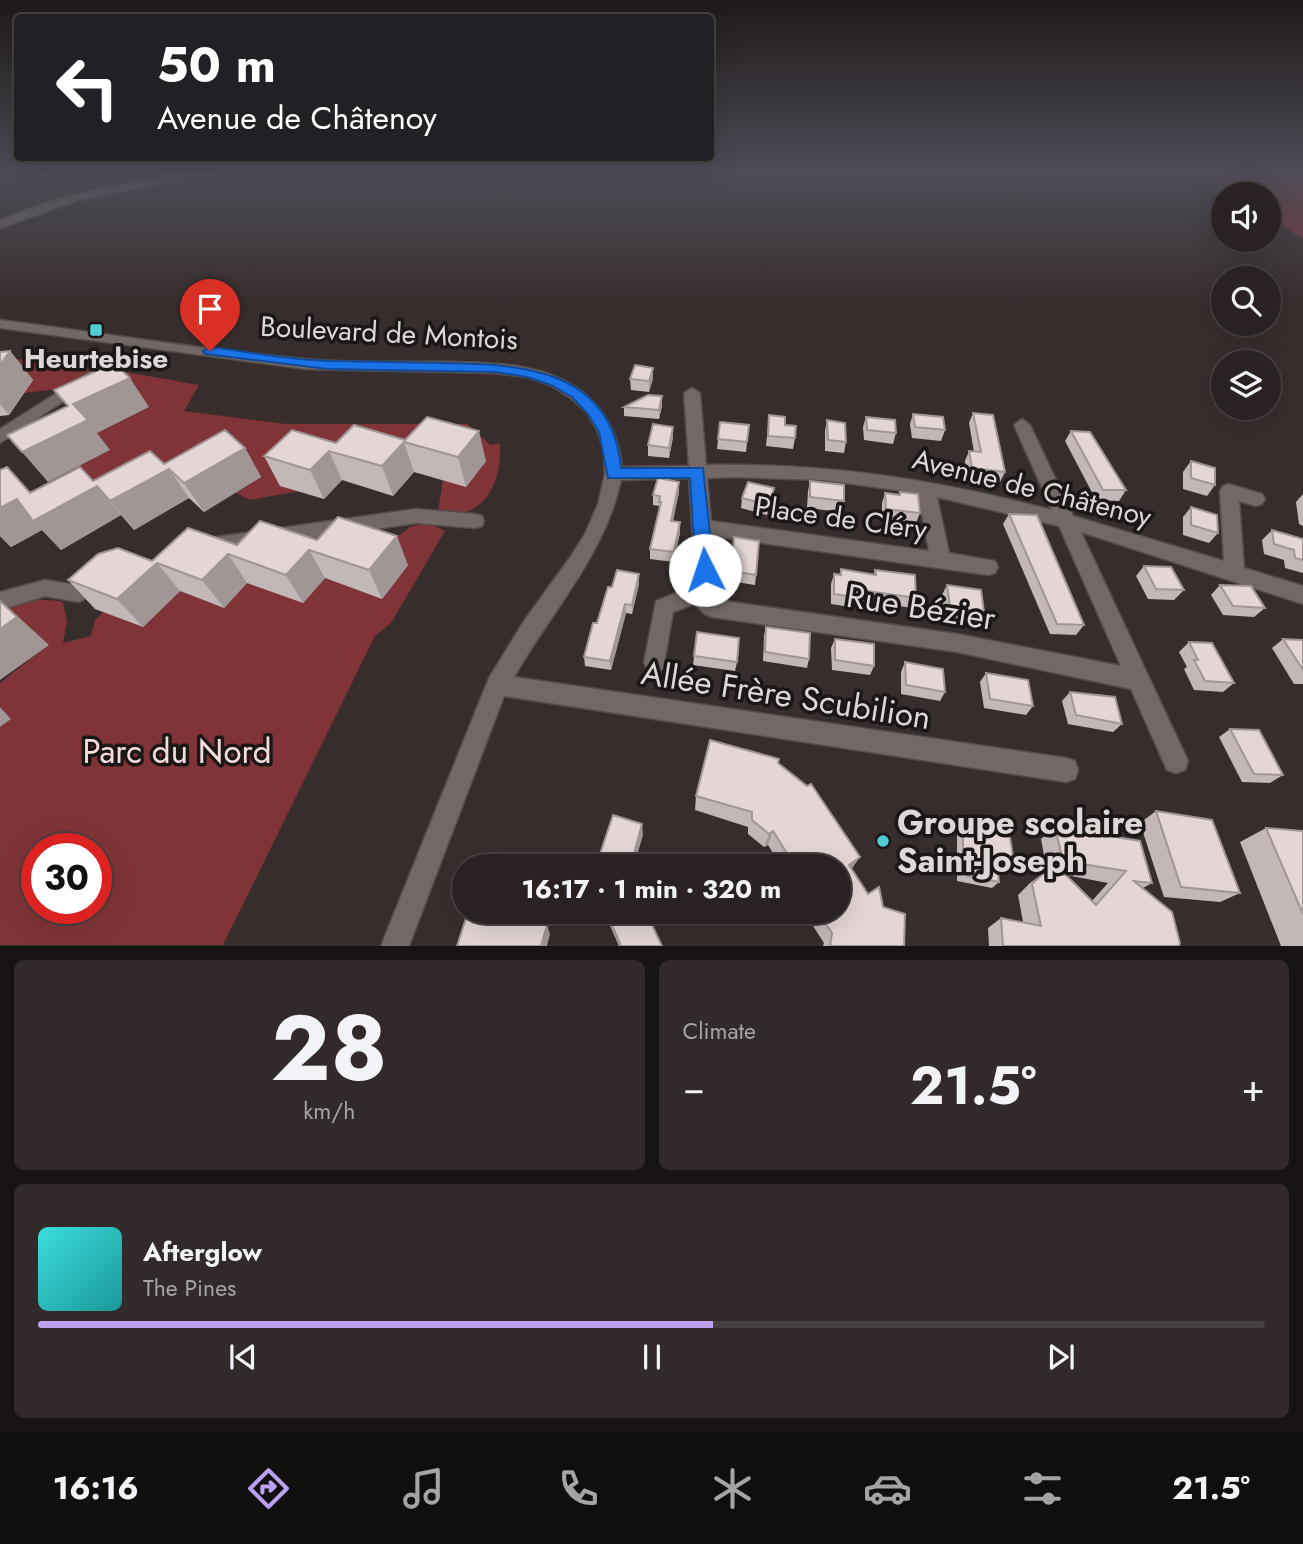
<!DOCTYPE html>
<html lang="en">
<head>
<meta charset="utf-8">
<style>
  body { margin:0; font-family:Jost,sans-serif; background:#322a2a; color:#f1f3f6; height:100vh; display:flex; flex-direction:column; font-size:26px; white-space:nowrap }
  * { box-sizing:border-box; margin:0 }
  p { font-size:23px; color:#a5a4a5 }
  .icon { flex:none; width:38px; height:38px; fill:none; stroke:currentColor; stroke-width:2; stroke-linecap:round; stroke-linejoin:round }
  .map { position:relative; height:946px; overflow:hidden }
  .panel { display:flex; flex-direction:column; gap:14px; padding:14px; background:#171313; flex:1 }
  .panel>* { flex:none }
  .guide { position:absolute; left:14px; top:14px; width:700px; height:147px; border-radius:7px; box-shadow:0 7px 28px #0002,0 0 0 2px #463f40; background:#202124; color:#fff; overflow:hidden }
  .tools { position:absolute; left:1211px; top:182px; display:grid; gap:14px }
  .tools a { display:grid; place-items:center; width:70px; height:70px; border-radius:50%; background:#2a2222; box-shadow:0 7px 28px #0002,0 0 0 2px #463f40; font-size:35px }
  .speed { position:absolute; left:21px; top:833px; display:flex; gap:14px; font-size:35px; font-weight:700; text-align:center }
  .speed>* { display:grid; place-content:center; width:91px; height:91px; border-radius:50%; background:#2a2222; box-shadow:0 7px 28px #0002,0 0 0 2px #463f40; line-height:1 }
  .speed .limit { border:10px solid #d22; background:#fff; color:#111 }
  .pin { position:absolute; display:grid; place-items:center; width:60px; height:60px; color:#fff; margin:-72px -30px; border-radius:50% 50% 50% 0; rotate:-45deg; box-shadow:0 0 7px #0007 }
  .pin .icon { rotate:45deg }
  .me { position:absolute; width:77px; margin:-38px; rotate:356deg; stroke-linejoin:round; filter:drop-shadow(0 0 5px #0008) }
  .turn { display:flex; align-items:center; gap:24px; height:147px; padding:0 28px; font-size:32px }
  .turn .icon { width:91px; height:91px; stroke-width:2.5 }
  .turn b { display:block; font-size:49px; line-height:60px }
  .big { font-size:52px; font-weight:700; line-height:1.1 }
  .panel .tile { flex:1; display:flex; flex-direction:column; justify-content:center; gap:10px; min-width:0; padding:0 24px; border-radius:10px; background:#322a2a }
  .panel .dial { align-items:center; gap:0 }
  .dial b { font-size:91px; line-height:1 }
  .song { display:flex; align-items:center; gap:21px }
  .cover { width:84px; height:84px; border-radius:10px; background:linear-gradient(135deg,hsl(180 70% 55%),hsl(180 70% 35%)) }
  .played { height:7px; border-radius:4px; background:linear-gradient(90deg,#bca0f2 55%,#463f40 55%) }
  .keys { display:flex; justify-content:space-around; direction:ltr }
  .heat { display:flex; justify-content:space-between; align-items:center; font-size:38px; direction:ltr }
  .panel .tiles { flex:1; display:grid; gap:14px; grid-template-columns:1fr 1fr }
  .tile:last-child { grid-column:span 2 }
  .trip { position:absolute; left:452px; top:854px; width:399px; height:70px; border-radius:35px; background:#2a2222; box-shadow:0 7px 28px #0002,0 0 0 2px #463f40; font-weight:700; line-height:70px; text-align:center }
  .dock { display:flex; height:112px; justify-content:space-around; align-items:center; background:#110e0e; color:#a5a4a5 }
  .dock .icon { width:49px; height:49px }
  .dock .selected { color:#bca0f2 }
  .dock b { font-size:32px; color:#f1f3f6 }
  .map>svg:first-child { display:block }
  .green { fill:#803437; fill-rule:evenodd }
  .lines { fill:none; stroke-linecap:round; stroke-linejoin:round }
  .minor-casing { stroke:#544c4b; stroke-width:3 }
  .minor { fill:#746867; fill-rule:evenodd }
  .wall { fill:#c3b8b7; fill-rule:evenodd }
  .shaded-wall { fill:#9f9695 }
  .building { fill:#e3d6d5; stroke:#9f9695; stroke-width:2 }
  .route { fill:#1a73e8; stroke:#114b97; stroke-width:2 }
  .poi-dot { fill:#51ccd3; stroke:#1c1717; stroke-width:2.5 }
  .labels { text-anchor:middle; dominant-baseline:central; stroke-width:7; stroke-linejoin:round; paint-order:stroke }
  .street-label { font-size:28px; fill:#ded7d6; stroke:#1c1717 }
  .poi-label { font-size:28px; font-weight:bold; fill:#ded7d6; stroke:#1c1717 }
  .near-street-label { font-size:33px; fill:#ded7d6; stroke:#1c1717 }
  .near-park-label { font-size:33px; fill:#f5dddc; stroke:#1c1717 }
  .near-poi-label { font-size:33px; font-weight:bold; fill:#ded7d6; stroke:#1c1717; text-anchor:start }
</style>
</head>
<body>
<div class="map">
<svg width="1303" height="946" viewBox="0 0 1303 946">
  <rect width="100%" height="100%" fill="#382d2d"/>
  <!-- green -->
  <path class="green" d="M 1198,172 L 1303,172 L 1303,239 L 1269,217 L 1269,194 L 1233,194 Z
    M 0,357 L 98,369 L 65,388 L 24,393 L 32,380 Z
    M 114,370 L 199,385 L 184,411 L 286,424 L 467,424 L 490,445 L 500,443 C 501,470 495,501 466,512 C 458,515 446,511 438,511 L 443,480 L 366,455 L 299,491 L 250,500 L 236,493 L 261,477 L 34,496 L 48,482 L 110,450 L 95,434 Z
    M 428,523 L 445,531 L 391,623 L 375,636 L 223,945 L 0,945 L 0,727 L 11,719 L 0,707 L 0,683 L 48,645 L 0,611 C 21,600 39,597 63,602 L 67,622 L 63,643 L 91,636 L 95,620 L 103,612 L 143,627 L 180,591 L 224,608 L 247,583 L 325,578 L 382,599 L 391,542 L 410,527 ZM 37,849 L 96,849 L 96,908 L 37,908 Z"/>
  <g class="lines">
    <!-- minor casing -->
    <g class="minor-casing">
      <path id="minor" d="M 194,172 L 218,172 L 79,200 L 0,228 L 0,220 C 62,193 128,183 194,172 Z
        M 0,320 C 102,333 203,350 305,359 C 354,364 405,361 454,362 C 491,363 529,363 563,380 C 598,397 618,428 622,467 L 689,466 L 684,393 L 692,388 L 700,393 L 706,465 C 828,463 934,479 1052,510 L 1014,425 L 1022,419 L 1030,425 L 1073,516 L 1224,561 L 1220,491 L 1223,486 L 1229,484 L 1262,494 L 1265,499 L 1262,504 L 1256,506 L 1239,501 L 1244,568 L 1303,586 L 1303,604 L 1081,532 L 1188,761 L 1185,770 L 1176,773 L 1167,770 L 1131,689 L 957,652 L 712,617 L 705,614 L 694,604 L 673,612 L 663,669 L 655,672 L 647,669 L 644,662 L 656,601 L 689,588 L 695,571 L 689,478 L 621,480 C 605,555 551,612 514,677 L 1066,758 L 1075,761 L 1078,770 L 1075,779 L 1066,782 L 504,696 L 409,946 L 381,946 L 489,678 L 524,621 L 569,559 L 585,534 L 598,504 L 605,474 L 604,451 L 598,432 L 588,414 L 571,398 L 550,385 L 527,377 L 495,373 L 307,369 L 0,328 ZM 733,477 L 823,480 L 918,493 L 929,551 L 711,521 L 707,478 ZM 937,497 L 1059,526 L 1121,666 L 957,634 L 717,600 L 708,591 L 715,571 L 712,536 L 988,575 L 995,573 L 998,567 L 995,561 L 949,553 Z
        M 118,354 L 123,356 L 125,359 L 123,362 L 0,443 L 0,429 Z
        M 416,509 L 475,514 L 482,516 L 484,521 L 482,526 L 475,528 L 416,523 L 209,554 L 202,551 L 199,546 L 202,541 L 209,538 Z
        M 99,574 L 106,576 L 109,582 L 106,588 L 79,602 L 45,596 L 0,610 L 0,592 L 45,580 L 77,585 Z"/>
    </g>
    <!-- minor -->
    <use href="#minor" class="minor"/>
  </g>
  <!-- wall -->
  <path class="wall" d="M 10,351 L 33,380 L 9,415 L 0,416 L 0,352 Z
    M 653,368 L 653,378 L 649,392 L 631,390 L 630,379 Z
    M 662,396 L 662,406 L 659,419 L 624,416 L 624,407 Z
    M 973,413 L 1005,472 L 1000,482 L 967,478 L 965,461 L 969,451 L 974,452 L 969,423 Z
    M 913,414 L 945,430 L 941,441 L 912,438 L 910,424 Z
    M 769,415 L 785,425 L 795,438 L 793,449 L 766,446 Z
    M 866,417 L 896,433 L 893,444 L 864,440 L 863,427 Z
    M 827,420 L 846,442 L 844,453 L 825,451 L 825,431 Z
    M 720,422 L 749,425 L 746,452 L 717,449 Z
    M 673,427 L 673,437 L 669,458 L 648,456 L 648,445 Z
    M 1071,431 L 1126,490 L 1119,501 L 1096,500 L 1065,441 Z
    M 405,440 L 486,461 L 466,487 L 414,472 L 393,496 L 342,480 L 324,499 L 280,486 L 264,456 L 336,443 Z
    M 245,448 L 261,477 L 204,512 L 189,498 L 134,530 L 121,515 L 61,550 L 42,530 L 11,547 L 0,536 L 0,470 L 31,492 L 93,481 L 164,464 Z
    M 1191,461 L 1215,485 L 1207,496 L 1183,489 L 1183,472 Z
    M 810,481 L 844,501 L 841,512 L 807,508 L 808,491 Z
    M 679,482 L 679,492 L 673,521 L 680,522 L 680,532 L 674,562 L 650,559 L 650,549 L 659,512 L 659,506 L 653,505 L 653,495 Z
    M 774,488 L 767,515 L 741,508 L 742,498 Z
    M 900,492 L 920,513 L 916,523 L 882,519 L 882,503 L 885,493 L 899,495 Z
    M 1303,494 L 1303,526 L 1299,524 L 1296,502 Z
    M 1191,507 L 1218,533 L 1209,543 L 1183,535 L 1183,517 Z
    M 1009,514 L 1084,625 L 1076,635 L 1050,634 L 1003,524 Z
    M 1272,530 L 1303,539 L 1303,573 L 1285,568 L 1284,560 L 1264,554 L 1262,540 Z
    M 734,537 L 756,575 L 755,585 L 730,581 Z
    M 317,540 L 408,565 L 382,599 L 325,578 L 303,603 L 247,583 L 224,608 L 180,591 L 143,627 L 95,609 L 68,580 L 152,561 L 237,545 Z
    M 1144,566 L 1184,590 L 1174,600 L 1148,599 L 1136,576 Z
    M 841,569 L 874,574 L 875,570 L 916,598 L 912,608 L 852,599 L 850,607 L 831,604 L 831,584 L 834,574 L 839,575 Z
    M 639,574 L 639,584 L 632,614 L 626,613 L 611,670 L 585,666 L 584,657 L 612,587 Z
    M 947,585 L 984,612 L 979,622 L 945,617 L 942,595 Z
    M 1220,585 L 1265,608 L 1254,617 L 1223,615 L 1211,595 Z
    M 766,627 L 809,659 L 807,668 L 763,661 L 764,636 Z
    M 697,632 L 737,662 L 735,671 L 693,665 Z
    M 835,639 L 874,666 L 870,675 L 832,670 L 831,648 Z
    M 1283,639 L 1303,640 L 1303,684 L 1294,684 L 1272,648 Z
    M 1189,642 L 1234,683 L 1223,692 L 1194,690 L 1184,669 L 1187,667 L 1179,652 Z
    M 905,662 L 945,692 L 940,701 L 901,694 L 901,672 Z
    M 986,673 L 1033,706 L 1026,715 L 984,708 L 980,682 Z
    M 1070,692 L 1122,724 L 1113,732 L 1068,724 L 1062,701 Z
    M 1230,729 L 1283,775 L 1270,783 L 1242,782 L 1219,737 Z
    M 778,763 L 868,894 L 883,907 L 904,946 L 823,946 L 824,943 L 804,912 L 838,912 L 838,866 L 781,866 L 768,845 L 764,847 L 748,834 L 748,827 L 695,810 L 696,796 Z
    M 1156,811 L 1240,893 L 1220,902 L 1164,897 L 1140,823 Z
    M 963,819 L 1014,863 L 1007,870 L 998,868 L 999,882 L 992,888 L 957,881 L 957,825 Z
    M 1055,827 L 1152,883 L 1143,888 L 1179,946 L 989,946 L 988,928 L 1001,918 L 1023,922 L 1018,895 L 1030,883 L 1045,872 L 1047,872 L 1041,839 ZM 1066,875 L 1108,883 L 1092,901 Z
    M 1266,828 L 1303,831 L 1303,946 L 1281,946 L 1240,842 Z
    M 604,912 L 646,912 L 662,946 L 619,946 Z"/>
  <!-- shaded-wall -->
  <path class="shaded-wall" d="M 10,351 L 33,380 L 9,415 L 0,404 L 0,365 Z
    M 653,368 L 653,378 L 649,392 L 649,381 Z
    M 130,378 L 149,407 L 97,433 L 110,450 L 48,482 L 22,452 L 73,404 Z
    M 662,396 L 662,406 L 659,419 L 659,410 Z
    M 673,427 L 673,437 L 669,458 L 669,448 Z
    M 479,431 L 486,461 L 466,487 L 458,457 Z
    M 404,442 L 414,472 L 393,496 L 382,466 Z
    M 245,448 L 261,477 L 204,512 L 184,483 Z
    M 329,451 L 342,480 L 324,499 L 310,470 Z
    M 7,467 L 34,496 L 97,486 L 121,515 L 61,550 L 42,530 L 11,547 L 0,536 L 0,508 L 17,499 Z
    M 169,469 L 189,498 L 134,530 L 110,501 Z
    M 679,482 L 679,492 L 670,531 L 671,521 Z
    M 680,522 L 680,532 L 674,562 L 674,552 Z
    M 397,536 L 408,565 L 382,599 L 369,570 Z
    M 309,550 L 325,578 L 303,603 L 286,575 Z
    M 228,554 L 247,583 L 224,608 L 202,580 Z
    M 157,563 L 180,591 L 143,627 L 117,599 Z
    M 639,574 L 639,584 L 632,614 L 632,605 Z
    M 0,600 L 49,645 L 0,680 Z
    M 625,604 L 626,613 L 611,670 L 610,661 Z
    M 0,707 L 11,719 L 0,727 Z
    M 642,824 L 643,835 L 634,866 L 632,861 Z
    M 773,831 L 768,845 L 764,847 L 769,834 Z
    M 860,857 L 851,870 L 849,865 Z
    M 547,925 L 550,934 L 547,946 L 541,946 Z"/>
  <!-- building -->
  <path class="building" d="M 10,351 L 0,365 L 0,352 Z
    M 114,363 L 130,378 L 73,404 L 88,420 L 22,452 L 7,435 L 68,406 L 54,390 Z
    M 635,365 L 653,368 L 649,381 L 630,379 Z
    M 648,395 L 662,396 L 659,410 L 624,407 Z
    M 973,413 L 993,415 L 1005,472 L 972,468 L 969,451 L 981,452 Z
    M 913,414 L 943,417 L 945,430 L 915,427 Z
    M 769,415 L 785,417 L 785,425 L 796,426 L 795,438 L 768,436 Z
    M 427,417 L 479,431 L 458,457 L 404,442 L 382,466 L 329,451 L 310,470 L 264,456 L 292,430 L 336,443 L 354,425 L 405,440 Z
    M 866,417 L 895,420 L 896,433 L 867,430 Z
    M 827,420 L 845,423 L 846,442 L 828,440 Z
    M 720,422 L 749,425 L 747,442 L 718,439 Z
    M 653,424 L 673,427 L 669,448 L 648,445 Z
    M 225,430 L 245,448 L 184,483 L 169,469 L 110,501 L 97,486 L 33,521 L 17,499 L 0,508 L 0,470 L 7,467 L 30,493 L 80,467 L 93,481 L 150,451 L 164,464 Z
    M 1071,431 L 1090,432 L 1126,490 L 1103,490 Z
    M 1191,461 L 1215,468 L 1215,485 L 1191,478 Z
    M 658,478 L 679,482 L 671,521 L 680,522 L 674,552 L 650,549 L 661,502 L 659,502 L 660,496 L 653,495 Z
    M 810,481 L 844,485 L 844,501 L 810,497 Z
    M 748,482 L 774,488 L 769,505 L 742,498 Z
    M 900,492 L 918,494 L 920,513 L 886,509 L 885,493 L 900,495 Z
    M 1191,507 L 1217,515 L 1218,533 L 1191,525 Z
    M 1009,514 L 1037,515 L 1084,625 L 1057,624 Z
    M 338,517 L 397,536 L 369,570 L 309,550 L 286,575 L 228,554 L 202,580 L 157,563 L 117,599 L 68,580 L 98,554 L 118,548 L 152,561 L 188,528 L 237,545 L 260,521 L 317,540 Z
    M 1272,530 L 1303,539 L 1303,560 L 1295,558 L 1294,550 L 1274,544 Z
    M 734,537 L 759,541 L 756,575 L 731,571 Z
    M 1144,566 L 1171,567 L 1184,590 L 1156,589 Z
    M 841,569 L 876,575 L 875,570 L 915,575 L 916,598 L 853,589 L 853,597 L 834,594 L 834,574 L 841,575 Z
    M 617,570 L 639,574 L 632,605 L 625,604 L 610,661 L 584,657 L 593,623 L 597,623 L 608,587 L 612,587 Z
    M 947,585 L 981,590 L 984,612 L 950,607 Z
    M 1220,585 L 1251,586 L 1265,608 L 1233,606 Z
    M 0,601 L 17,617 L 0,629 Z
    M 766,627 L 810,633 L 809,659 L 765,652 Z
    M 697,632 L 739,638 L 737,662 L 694,656 Z
    M 835,639 L 874,644 L 874,666 L 835,660 Z
    M 1283,639 L 1303,640 L 1303,670 Z
    M 1189,642 L 1212,643 L 1234,683 L 1205,681 L 1194,660 L 1198,660 Z
    M 905,662 L 943,669 L 945,692 L 906,685 Z
    M 986,673 L 1028,680 L 1033,706 L 990,699 Z
    M 1070,692 L 1115,697 L 1122,724 L 1076,715 Z
    M 1230,729 L 1259,730 L 1283,775 L 1254,774 Z
    M 710,740 L 779,759 L 778,763 L 807,786 L 811,784 L 860,857 L 849,865 L 868,894 L 879,887 L 883,907 L 905,914 L 904,946 L 830,946 L 832,933 L 818,912 L 838,912 L 838,866 L 795,866 L 773,831 L 769,834 L 752,820 L 752,812 L 696,796 Z
    M 1156,811 L 1212,820 L 1240,893 L 1181,887 Z
    M 613,815 L 642,824 L 632,861 L 640,864 L 640,866 L 600,866 L 599,857 Z
    M 963,819 L 1008,825 L 1014,863 L 997,861 L 999,882 L 963,875 Z
    M 1055,827 L 1140,841 L 1152,883 L 1134,881 L 1172,912 L 1180,943 L 1179,946 L 1003,946 L 1001,918 L 1041,926 L 1032,884 L 1045,872 L 1066,875 L 1096,905 L 1126,871 L 1063,861 Z
    M 1266,828 L 1303,831 L 1303,914 Z
    M 468,912 L 505,912 L 505,915 L 547,925 L 541,946 L 457,946 Z
    M 606,912 L 646,912 L 662,946 L 621,946 Z"/>
  <!-- sky -->
  <linearGradient id="sky" x2="0" y2="1"><stop stop-color="#1f1919"/><stop offset="0.57" stop-color="#4d4c57"/><stop offset="1" stop-color="#4d4c57" stop-opacity="0"/></linearGradient>
  <rect width="1303" height="304" fill="url(#sky)"/>
  <!-- route -->
  <path class="route" d="M 210,347 C 250,352 291,360 331,361 C 368,362 405,362 443,363 C 522,364 612,369 621,468 L 703,468 L 714,570 L 711,576 L 705,578 L 699,576 L 696,570 L 690,478 L 608,478 L 599,432 L 588,414 L 572,397 L 551,385 L 527,377 L 495,372 L 328,369 L 205,354 L 203,351 Z"/>
  <!-- markers -->
  <g class="poi-dot">
    <rect x="89" y="323" width="14" height="14" rx="3.5"/>
    <circle cx="883" cy="841" r="7"/>
  </g>
  <g class="labels">
    <!-- street labels -->
    <g class="street-label">
      <text transform="translate(389 333) rotate(3)">Boulevard de Montois</text>
      <text transform="translate(1032 488) rotate(14)">Avenue de Châtenoy</text>
      <text transform="translate(841 518) rotate(8)">Place de Cléry</text>
    </g>
    <!-- poi labels -->
    <g class="poi-label">
      <text x="96" y="358">Heurtebise</text>
    </g>
    <!-- near-street labels -->
    <g class="near-street-label">
      <text transform="translate(921 607) rotate(9)">Rue Bézier</text>
      <text transform="translate(786 695) rotate(9)">Allée Frère Scubilion</text>
    </g>
    <!-- near-park labels -->
    <g class="near-park-label">
      <text x="177" y="751">Parc du Nord</text>
    </g>
    <!-- near-poi labels -->
    <g class="near-poi-label">
      <text x="897" y="822">Groupe scolaire<tspan x="897" dy="38">Saint-Joseph</tspan></text>
    </g>
  </g>
</svg>
<div class="tools">
<a><svg class="icon" aria-label="sound" viewBox="0 0 24 24"><path d="M4 9h4l5-4v14l-5-4H4zM17 9q2 3 0 6"/></svg></a>
<a><svg class="icon" aria-label="search" viewBox="0 0 24 24"><circle cx="10" cy="10" r="6"/><path d="M15 15l6 6"/></svg></a>
<a><svg class="icon" aria-label="layers" viewBox="0 0 24 24"><path d="M12 4l9 5-9 5-9-5zM3 14l9 5 9-5"/></svg></a>
</div>
<div class="speed"><div class="limit">30</div></div>
<div class="pin" style="left:210px;top:351px;background:#d93025"><svg class="icon" aria-label="arrive" viewBox="0 0 24 24"><path d="M6 21V4h12l-3 4 3 4H6"/></svg></div>
<svg class="me" style="left:705px;top:570px" viewBox="-20 -20 40 40"><circle r="19" fill="#fff"/><path d="M0-13L10 11 0 6-10 11z" fill="#1a73e8"/></svg>
<div class="trip">16:17 · 1 min · 320 m</div>
<div class="guide">
<div class="turn"><svg class="icon" aria-label="left" viewBox="0 0 24 24"><path d="M17 20v-9H6M10 6l-5 5 5 5"/></svg><div><b>50 m</b>Avenue de Châtenoy</div></div>
</div>
</div>
<section class="panel">
<div class="tiles">
<div class="tile dial"><b>28</b><p>km/h</p></div>
<div class="tile"><p>Climate</p>
<div class="heat"><a>−</a><b class="big">21.5°</b><a>+</a></div>
</div>
<div class="tile">
<div class="song"><i class="cover"></i><div><b>Afterglow</b><p>The Pines</p></div></div>
<div class="played"></div>
<div class="keys"><svg class="icon" aria-label="previous" viewBox="0 0 24 24"><path d="M18 5L8 12l10 7zM5 5v14"/></svg><svg class="icon" aria-label="pause" viewBox="0 0 24 24"><path d="M8 5v14M16 5v14"/></svg><svg class="icon" aria-label="next" viewBox="0 0 24 24"><path d="M6 5l10 7-10 7zM19 5v14"/></svg></div>
</div>
</div>
</section>
<nav class="dock">
<b>16:16</b>
<svg class="icon selected" aria-label="directions" viewBox="0 0 24 24"><path d="M12 3l9 9-9 9-9-9zM9 14v-3h6M13 9l2 2-2 2"/></svg>
<svg class="icon" aria-label="music" viewBox="0 0 24 24"><path d="M9 18V5l10-2v13"/><circle cx="6" cy="18" r="3"/><circle cx="16" cy="16" r="3"/></svg>
<svg class="icon" aria-label="phone" viewBox="0 0 24 24"><path d="M5 4h4l2 5-3 2q2 4 5 5l2-3 5 2v4C11 20 4 13 5 4z"/></svg>
<svg class="icon" aria-label="climate" viewBox="0 0 24 24"><path d="M12 3v18M4 7l16 10M4 17L20 7"/></svg>
<svg class="icon" aria-label="car" viewBox="0 0 24 24"><path d="M5 17H2v-5l4-1 3-4h7l3 4 3 1v5h-3M9 17h6M6 11h13"/><circle cx="7" cy="17" r="2"/><circle cx="17" cy="17" r="2"/></svg>
<svg class="icon" aria-label="filters" viewBox="0 0 24 24"><path d="M4 7h16M4 17h16"/><circle cx="9" cy="7" r="2"/><circle cx="15" cy="17" r="2"/></svg>
<b>21.5°</b>
</nav>
</body>
</html>
